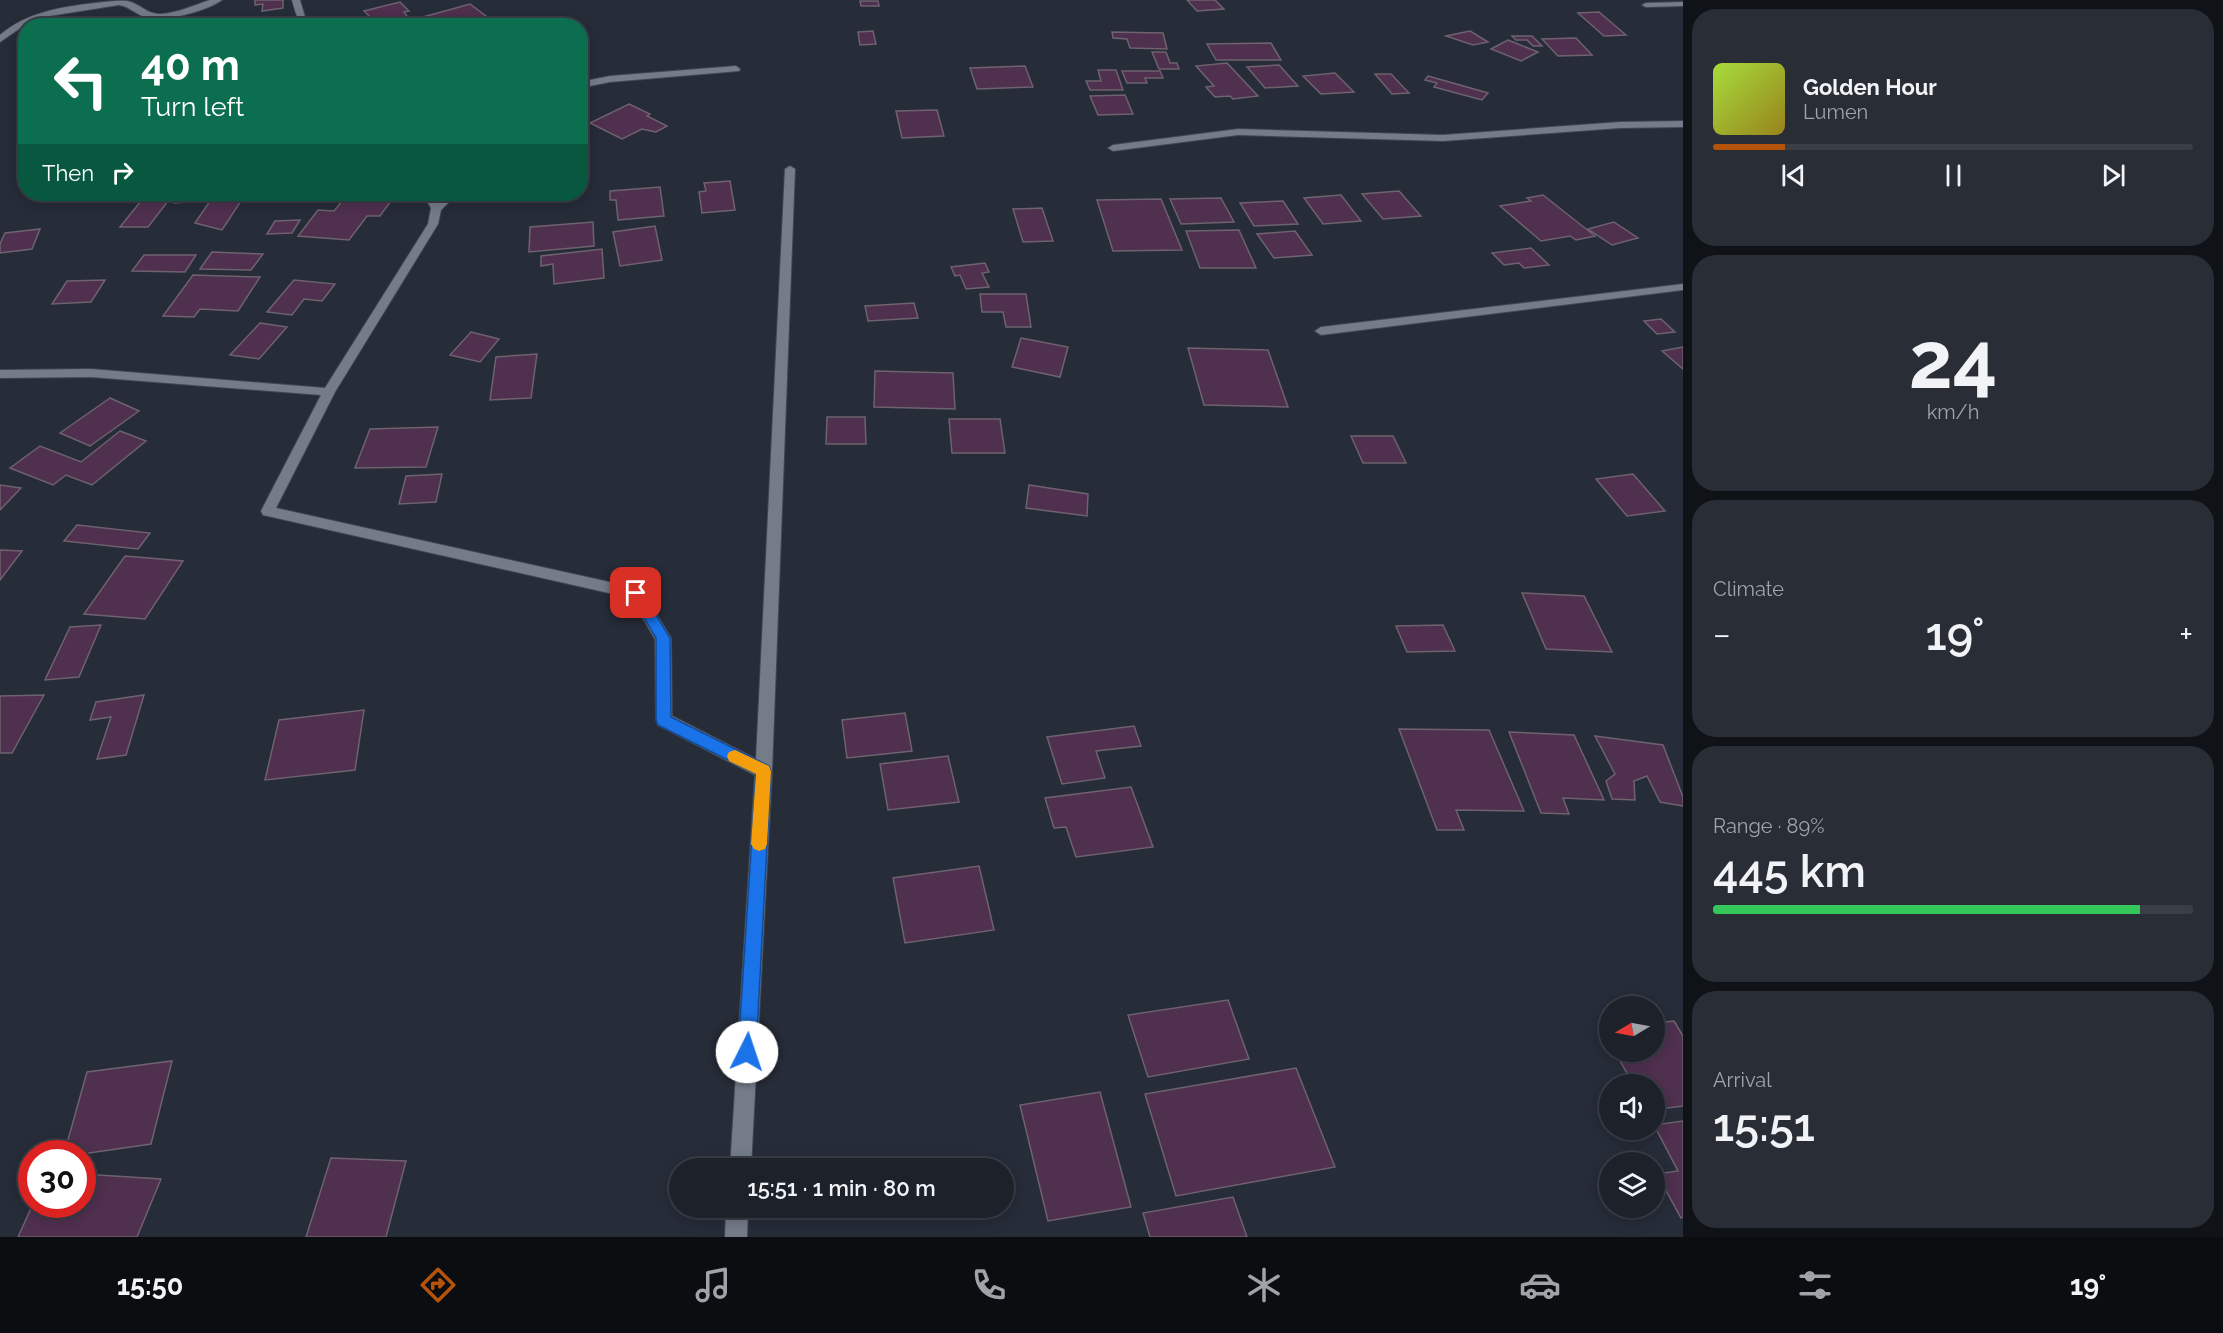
<!DOCTYPE html>
<html lang="en">
<head>
<meta charset="utf-8">
<style>
  body { margin:0; font-family:Raleway,sans-serif; background:#292e36; color:#f1f3f6; height:100vh; display:flex; flex-direction:column; font-size:22px; white-space:nowrap }
  * { box-sizing:border-box; margin:0 }
  p { font-size:20px; color:#a0a3a8 }
  .icon { flex:none; width:33px; height:33px; fill:none; stroke:currentColor; stroke-width:2; stroke-linecap:round; stroke-linejoin:round }
  .map { position:relative; flex:1; overflow:hidden }
  .side { display:flex; flex-direction:column; gap:9px; padding:9px; background:#0f1217; width:540px }
  .side>* { flex:none }
  .banner { position:absolute; left:18px; top:18px; width:570px; height:183px; border-radius:24px; box-shadow:0 3px 15px #0003,0 0 0 2px #3a3e47; background:#0b6e4f; color:#fff; overflow:hidden }
  .needle { width:39px; rotate:260deg }
  .fabs { position:absolute; left:1599px; top:996px; display:grid; gap:12px }
  .fabs a { display:grid; place-items:center; width:66px; height:66px; border-radius:50%; background:#1c212a; box-shadow:0 3px 15px #0003,0 0 0 2px #3a3e47; font-size:30px }
  .speed { position:absolute; left:18px; top:1140px; display:flex; gap:12px; font-size:30px; font-weight:700; text-align:center }
  .speed>* { display:grid; place-content:center; width:78px; height:78px; border-radius:50%; background:#1c212a; box-shadow:0 3px 15px #0003,0 0 0 2px #3a3e47; line-height:1 }
  .speed .limit { border:9px solid #d22; background:#fff; color:#111 }
  .pin { position:absolute; display:grid; place-items:center; width:51px; height:51px; color:#fff; margin:-26px; border-radius:12px; box-shadow:0 3px 9px #0006 }
  .me { position:absolute; width:66px; margin:-33px; rotate:4deg; stroke-linejoin:round; filter:drop-shadow(0 0 4px #0008) }
  .turn { display:flex; align-items:center; gap:21px; height:126px; padding:0 24px; font-size:27px }
  .turn .icon { width:78px; height:78px; stroke-width:2.5 }
  .turn b { display:block; font-size:42px; line-height:51px }
  .then { display:flex; align-items:center; height:57px; padding:0 24px; background:#0003; gap:12px; font-size:22px }
  .big { font-size:45px; font-weight:600; line-height:1.1 }
  .side .tile { flex:1; display:flex; flex-direction:column; justify-content:center; gap:9px; min-width:0; padding:0 21px; border-radius:24px; background:#292e36 }
  .side .dial { align-items:center; gap:0 }
  .dial b { font-size:78px; line-height:1 }
  .song { display:flex; align-items:center; gap:18px }
  .cover { width:72px; height:72px; border-radius:9px; background:linear-gradient(135deg,hsl(80 70% 55%),hsl(50 70% 35%)) }
  .played { height:6px; border-radius:3px; background:linear-gradient(90deg,#b45309 15%,#3a3e47 15%) }
  .keys { display:flex; justify-content:space-around; direction:ltr }
  .heat { display:flex; justify-content:space-between; align-items:center; font-size:33px; direction:ltr }
  .charge { height:9px; border-radius:4px; background:linear-gradient(90deg,#34c759 89%,#3a3e47 0) }
  .trip { position:absolute; left:669px; top:1158px; width:345px; height:60px; border-radius:30px; background:#1c212a; box-shadow:0 3px 15px #0003,0 0 0 2px #3a3e47; font-weight:600; line-height:60px; text-align:center }
  .dock { display:flex; height:96px; justify-content:space-around; align-items:center; background:#0b0d11; color:#a0a3a8 }
  .dock .icon { width:42px; height:42px }
  .dock .active { color:#b45309 }
  .dock b { font-size:27px; color:#f1f3f6 }
  main { display:flex; flex:1; min-height:0 }
  .map>svg:first-child { display:block }
  .building { fill:#4f304f; stroke:#6e626e; stroke-width:1.5 }
  .lines { fill:none; stroke-linecap:round; stroke-linejoin:round }
  .street-casing { stroke:#424751; stroke-width:2 }
  .street { fill:#747c8a; fill-rule:evenodd }
  .route { fill:#1a73e8; stroke:#114b97; stroke-width:1.5 }
  .slow { fill:#f59e0b }
</style>
</head>
<body>
<main>
<div class="map">
<svg width="1683" height="1237" viewBox="0 0 1683 1237">
  <rect width="100%" height="100%" fill="#262c38"/>
  <!-- building -->
  <path class="building" d="M 255,0 L 283,0 L 283,8 L 262,11 L 263,4 L 255,5 Z
    M 1187,0 L 1215,0 L 1224,9 L 1197,11 Z
    M 860,1 L 878,1 L 879,6 L 861,6 Z
    M 400,2 L 409,11 L 404,12 L 407,16 L 377,24 L 364,11 Z
    M 470,4 L 490,19 L 473,24 L 470,21 L 453,26 L 423,26 L 416,19 Z
    M 1599,12 L 1626,35 L 1604,36 L 1578,13 Z
    M 873,31 L 876,44 L 860,45 L 858,32 Z
    M 1470,31 L 1488,42 L 1473,45 L 1446,36 Z
    M 1112,32 L 1163,33 L 1167,49 L 1130,48 L 1127,39 L 1113,38 Z
    M 1512,36 L 1532,36 L 1542,46 L 1533,46 L 1527,40 L 1516,40 Z
    M 1576,38 L 1592,55 L 1558,56 L 1542,39 Z
    M 1508,40 L 1538,52 L 1521,61 L 1491,49 Z
    M 1271,43 L 1281,60 L 1216,60 L 1207,44 Z
    M 1152,52 L 1166,52 L 1170,63 L 1177,63 L 1179,69 L 1159,69 Z
    M 1227,63 L 1258,96 L 1233,99 L 1230,96 L 1215,97 L 1206,87 L 1214,86 L 1196,66 Z
    M 1279,65 L 1298,86 L 1265,88 L 1247,67 Z
    M 1025,66 L 1033,87 L 977,89 L 970,68 Z
    M 1098,70 L 1116,70 L 1123,90 L 1090,90 L 1086,81 L 1101,81 Z
    M 1122,71 L 1160,71 L 1163,78 L 1145,78 L 1147,83 L 1127,83 Z
    M 1335,73 L 1354,92 L 1321,94 L 1303,76 Z
    M 1375,74 L 1391,74 L 1409,93 L 1392,94 Z
    M 1428,76 L 1488,93 L 1482,100 L 1434,87 L 1437,83 L 1425,80 Z
    M 1125,95 L 1133,114 L 1098,115 L 1090,96 Z
    M 629,104 L 650,114 L 647,116 L 667,126 L 656,132 L 642,129 L 622,139 L 590,123 Z
    M 937,110 L 944,136 L 902,138 L 896,111 Z
    M 730,181 L 735,210 L 702,213 L 699,192 L 706,191 L 704,183 Z
    M 660,187 L 664,216 L 618,220 L 616,200 L 610,200 L 610,191 Z
    M 1399,191 L 1421,216 L 1383,219 L 1362,194 Z
    M 179,194 L 202,194 L 198,201 L 175,203 Z
    M 348,194 L 396,194 L 380,216 L 367,216 L 349,240 L 298,236 L 318,210 L 334,211 Z
    M 1341,195 L 1361,221 L 1323,224 L 1304,198 Z
    M 1543,195 L 1595,236 L 1576,240 L 1570,236 L 1541,241 L 1500,206 L 1531,201 L 1527,198 Z
    M 1221,198 L 1234,222 L 1181,224 L 1170,199 Z
    M 1161,199 L 1182,250 L 1113,251 L 1097,200 Z
    M 141,201 L 168,201 L 148,227 L 120,227 Z
    M 210,201 L 241,201 L 222,230 L 195,223 Z
    M 1283,201 L 1298,224 L 1254,226 L 1240,203 Z
    M 1042,208 L 1053,241 L 1023,242 L 1013,209 Z
    M 300,220 L 292,233 L 267,234 L 275,221 Z
    M 593,222 L 594,246 L 529,252 L 530,227 Z
    M 1614,222 L 1638,238 L 1612,245 L 1588,229 Z
    M 655,226 L 662,260 L 620,266 L 613,232 Z
    M 40,229 L 32,249 L 0,253 L 0,244 L 5,233 Z
    M 1239,230 L 1256,268 L 1200,268 L 1186,231 Z
    M 1295,231 L 1312,255 L 1274,258 L 1257,234 Z
    M 1531,248 L 1549,265 L 1524,268 L 1519,263 L 1504,265 L 1492,253 Z
    M 602,249 L 604,278 L 554,284 L 553,264 L 541,266 L 541,256 Z
    M 212,252 L 263,254 L 251,270 L 200,269 Z
    M 144,255 L 196,255 L 185,272 L 132,271 Z
    M 985,263 L 989,272 L 982,273 L 989,287 L 966,289 L 960,275 L 955,276 L 951,267 Z
    M 193,275 L 260,277 L 238,311 L 200,309 L 194,317 L 163,316 Z
    M 105,280 L 91,302 L 52,304 L 67,281 Z
    M 294,280 L 335,284 L 322,301 L 304,299 L 292,315 L 267,312 Z
    M 980,294 L 1026,294 L 1031,327 L 1006,327 L 1003,312 L 982,312 Z
    M 914,303 L 918,318 L 868,321 L 865,306 Z
    M 1661,319 L 1675,332 L 1657,334 L 1644,321 Z
    M 260,323 L 287,327 L 259,359 L 230,355 Z
    M 471,332 L 499,339 L 480,362 L 450,355 Z
    M 1021,338 L 1068,347 L 1060,377 L 1012,367 Z
    M 1683,347 L 1683,369 L 1662,351 Z
    M 1188,348 L 1268,350 L 1288,407 L 1204,405 Z
    M 537,354 L 531,398 L 490,400 L 496,357 Z
    M 875,371 L 953,373 L 955,409 L 874,407 Z
    M 110,398 L 139,411 L 90,446 L 60,433 Z
    M 827,417 L 865,417 L 866,444 L 826,444 Z
    M 949,419 L 1000,419 L 1005,453 L 952,453 Z
    M 438,427 L 426,467 L 355,468 L 370,429 Z
    M 120,431 L 146,441 L 92,485 L 66,475 L 53,485 L 10,468 L 40,446 L 81,462 Z
    M 1351,436 L 1393,436 L 1406,463 L 1363,463 Z
    M 442,474 L 436,502 L 399,504 L 406,476 Z
    M 1633,474 L 1665,511 L 1627,516 L 1596,479 Z
    M 0,485 L 21,488 L 0,510 Z
    M 1029,485 L 1088,494 L 1087,516 L 1026,508 Z
    M 77,525 L 150,533 L 138,549 L 64,541 Z
    M 0,550 L 22,551 L 0,580 Z
    M 125,556 L 183,561 L 145,619 L 84,614 Z
    M 1522,593 L 1584,596 L 1612,652 L 1546,649 Z
    M 101,625 L 79,677 L 45,680 L 70,627 Z
    M 1443,625 L 1455,651 L 1407,652 L 1396,626 Z
    M 44,695 L 12,753 L 0,753 L 0,696 Z
    M 144,695 L 126,755 L 97,759 L 111,717 L 90,720 L 96,702 Z
    M 364,710 L 355,770 L 265,780 L 279,720 Z
    M 905,713 L 912,751 L 847,758 L 842,720 Z
    M 1134,726 L 1141,746 L 1096,751 L 1105,778 L 1062,784 L 1047,737 Z
    M 1399,729 L 1489,730 L 1524,811 L 1456,810 L 1464,830 L 1437,830 Z
    M 1509,732 L 1574,735 L 1604,800 L 1563,798 L 1569,814 L 1541,813 Z
    M 1595,736 L 1663,745 L 1683,797 L 1683,806 L 1660,802 L 1647,776 L 1634,781 L 1635,800 L 1612,799 L 1606,781 L 1615,774 Z
    M 948,756 L 959,802 L 888,810 L 880,764 Z
    M 1131,787 L 1153,847 L 1076,857 L 1066,827 L 1054,828 L 1045,798 Z
    M 979,866 L 994,930 L 905,943 L 893,878 Z
    M 1228,1000 L 1249,1059 L 1148,1077 L 1128,1015 Z
    M 1674,1021 L 1683,1036 L 1683,1106 L 1654,1110 L 1654,1084 L 1633,1084 L 1615,1052 L 1654,1052 L 1654,1023 Z
    M 172,1061 L 151,1144 L 82,1154 L 64,1154 L 87,1072 Z
    M 1296,1068 L 1335,1167 L 1176,1196 L 1145,1094 Z
    M 1100,1092 L 1131,1207 L 1048,1221 L 1020,1105 Z
    M 1683,1121 L 1683,1217 L 1681,1218 L 1657,1174 L 1678,1171 L 1654,1125 Z
    M 331,1158 L 406,1161 L 386,1237 L 306,1237 Z
    M 82,1174 L 161,1179 L 137,1237 L 18,1237 L 33,1204 L 82,1204 Z
    M 1233,1197 L 1247,1237 L 1150,1237 L 1143,1213 Z"/>
  <g class="lines">
    <!-- street casing -->
    <g class="street-casing">
      <path id="street" d="M 210,0 L 222,0 C 207,11 168,21 149,18 C 137,16 131,7 119,5 L 43,17 L 29,22 L 0,42 L 0,35 C 27,12 61,7 95,3 C 106,2 117,0 127,1 C 140,3 145,14 161,14 C 178,13 194,5 210,0 Z
        M 292,0 L 300,0 L 305,17 L 317,26 C 297,26 297,17 292,0 Z
        M 1683,2 L 1683,6 L 1646,7 L 1642,5 L 1646,3 Z
        M 736,66 L 740,69 L 739,71 L 610,82 L 580,88 L 580,82 L 610,76 Z
        M 1683,121 L 1683,127 L 1620,128 L 1443,141 L 1238,135 L 1113,151 L 1108,148 L 1113,145 L 1238,129 L 1443,135 L 1620,122 Z
        M 790,166 L 795,169 L 772,771 L 751,1168 L 730,1168 L 755,775 L 658,725 L 656,720 L 655,639 L 631,598 L 263,515 L 261,511 L 321,395 L 91,377 L 0,378 L 0,370 L 91,369 L 325,388 L 428,224 L 431,208 L 423,194 L 433,194 L 438,201 L 447,194 L 457,194 L 441,210 L 438,224 L 335,392 L 276,508 L 641,589 L 671,638 L 672,716 L 756,759 L 785,169 Z
        M 1683,284 L 1683,290 L 1321,335 L 1315,331 L 1321,327 Z
        M 726,1208 L 748,1208 L 747,1237 L 725,1237 Z"/>
    </g>
    <!-- street -->
    <use href="#street" class="street"/>
  </g>
  <!-- route -->
  <path class="route" d="M 636,588 L 641,590 L 670,638 L 671,717 L 769,766 L 771,771 L 756,1052 L 753,1058 L 747,1061 L 740,1058 L 738,1052 L 756,774 L 658,725 L 656,720 L 656,638 L 629,593 Z"/>
  <!-- slow -->
  <path class="slow" d="M 735,750 L 769,766 L 771,771 L 767,844 L 765,849 L 759,851 L 754,849 L 751,844 L 756,774 L 729,761 L 727,756 L 729,752 Z"/>
</svg>
<div class="fabs">
<a><svg class="needle" viewBox="-14 -14 28 28"><path d="M0-13l5 13h-10z" fill="#e53935"/><path d="M0 13l5-13h-10z" fill="#a0a3a8"/></svg></a>
<a><svg class="icon" aria-label="sound" viewBox="0 0 24 24"><path d="M4 9h4l5-4v14l-5-4H4zM17 9q2 3 0 6"/></svg></a>
<a><svg class="icon" aria-label="layers" viewBox="0 0 24 24"><path d="M12 4l9 5-9 5-9-5zM3 14l9 5 9-5"/></svg></a>
</div>
<div class="speed"><div class="limit">30</div></div>
<div class="pin" style="left:636px;top:593px;background:#d93025"><svg class="icon" aria-label="arrive" viewBox="0 0 24 24"><path d="M6 21V4h12l-3 4 3 4H6"/></svg></div>
<svg class="me" style="left:747px;top:1052px" viewBox="-20 -20 40 40"><circle r="19" fill="#fff"/><path d="M0-13L10 11 0 6-10 11z" fill="#1a73e8"/></svg>
<div class="trip">15:51 · 1 min · 80 m</div>
<div class="banner">
<div class="turn"><svg class="icon" aria-label="left" viewBox="0 0 24 24"><path d="M17 20v-9H6M10 6l-5 5 5 5"/></svg><div><b>40 m</b>Turn left</div></div>
<div class="then">Then<svg class="icon" aria-label="right" viewBox="0 0 24 24"><path d="M7 20v-9h11M14 6l5 5-5 5"/></svg></div>
</div>
</div>
<section class="side">
<div class="tile">
<div class="song"><i class="cover"></i><div><b>Golden Hour</b><p>Lumen</p></div></div>
<div class="played"></div>
<div class="keys"><svg class="icon" aria-label="previous" viewBox="0 0 24 24"><path d="M18 5L8 12l10 7zM5 5v14"/></svg><svg class="icon" aria-label="pause" viewBox="0 0 24 24"><path d="M8 5v14M16 5v14"/></svg><svg class="icon" aria-label="next" viewBox="0 0 24 24"><path d="M6 5l10 7-10 7zM19 5v14"/></svg></div>
</div>
<div class="tile dial"><b>24</b><p>km/h</p></div>
<div class="tile"><p>Climate</p>
<div class="heat"><a>−</a><b class="big">19°</b><a>+</a></div>
</div>
<div class="tile"><p>Range · 89%</p><b class="big">445 km</b><div class="charge"></div></div>
<div class="tile"><p>Arrival</p><b class="big">15:51</b></div>
</section>
</main>
<nav class="dock">
<b>15:50</b>
<svg class="icon active" aria-label="directions" viewBox="0 0 24 24"><path d="M12 3l9 9-9 9-9-9zM9 14v-3h6M13 9l2 2-2 2"/></svg>
<svg class="icon" aria-label="music" viewBox="0 0 24 24"><path d="M9 18V5l10-2v13"/><circle cx="6" cy="18" r="3"/><circle cx="16" cy="16" r="3"/></svg>
<svg class="icon" aria-label="phone" viewBox="0 0 24 24"><path d="M5 4h4l2 5-3 2q2 4 5 5l2-3 5 2v4C11 20 4 13 5 4z"/></svg>
<svg class="icon" aria-label="climate" viewBox="0 0 24 24"><path d="M12 3v18M4 7l16 10M4 17L20 7"/></svg>
<svg class="icon" aria-label="car" viewBox="0 0 24 24"><path d="M5 17H2v-5l4-1 3-4h7l3 4 3 1v5h-3M9 17h6M6 11h13"/><circle cx="7" cy="17" r="2"/><circle cx="17" cy="17" r="2"/></svg>
<svg class="icon" aria-label="filters" viewBox="0 0 24 24"><path d="M4 7h16M4 17h16"/><circle cx="9" cy="7" r="2"/><circle cx="15" cy="17" r="2"/></svg>
<b>19°</b>
</nav>
</body>
</html>
